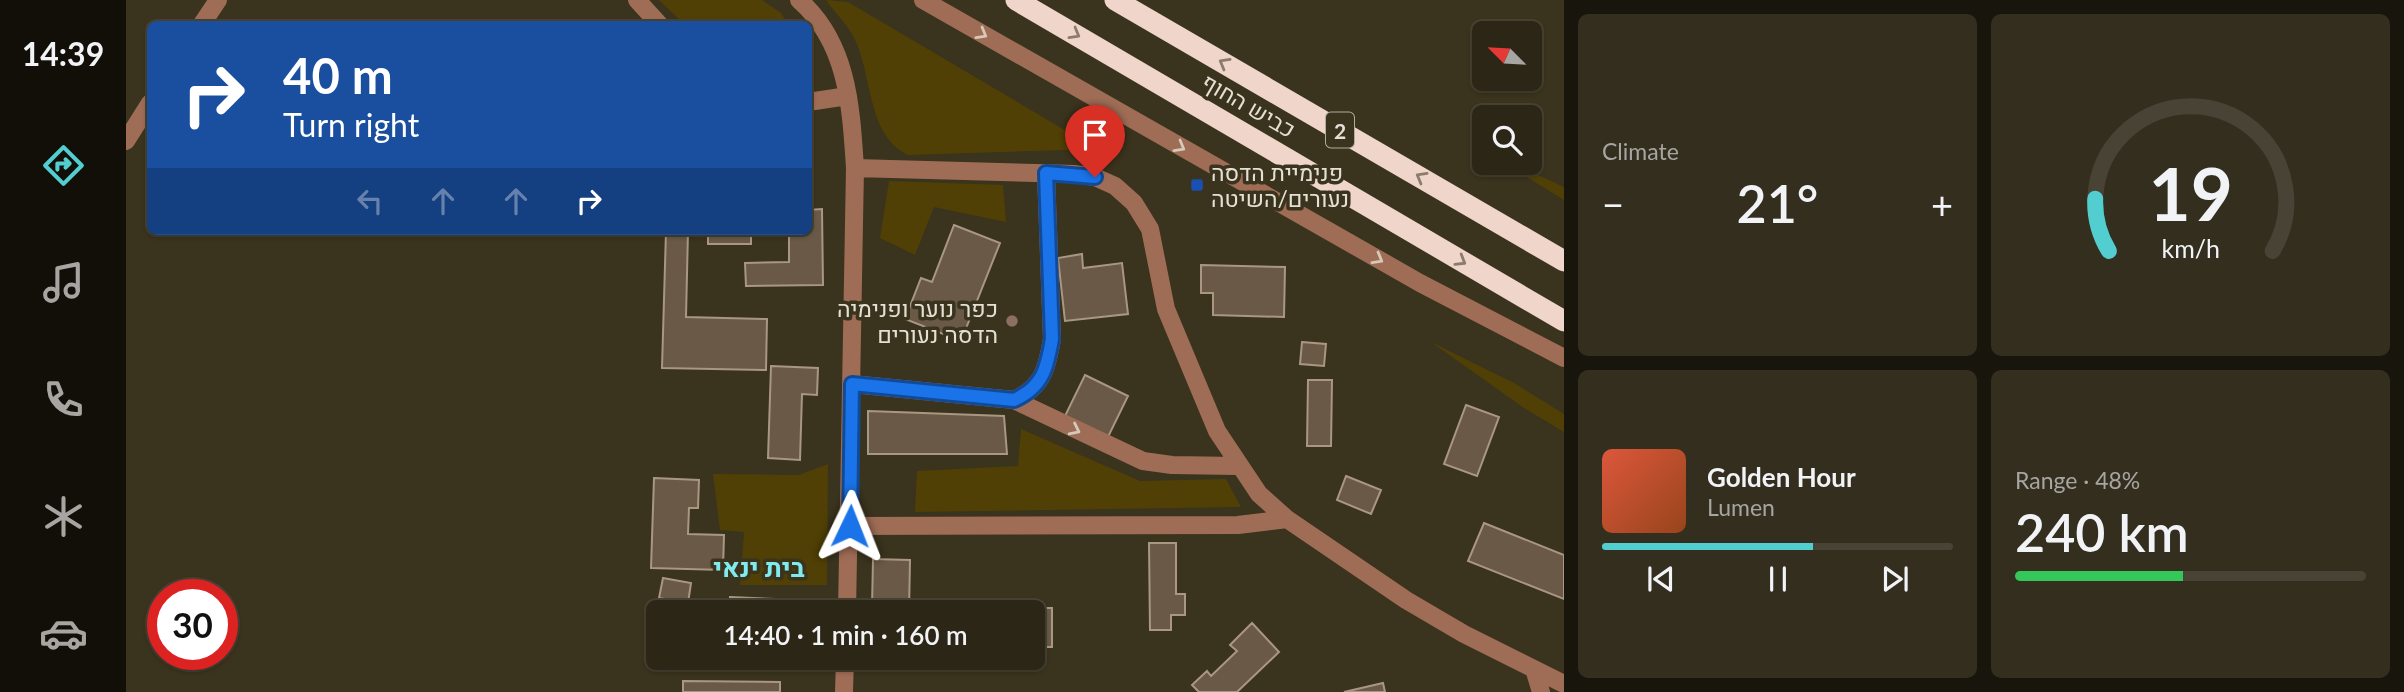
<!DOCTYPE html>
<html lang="en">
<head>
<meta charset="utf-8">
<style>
  body { margin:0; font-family:Lato,Heebo,sans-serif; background:#342e1f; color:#f1f3f6; height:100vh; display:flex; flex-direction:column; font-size:26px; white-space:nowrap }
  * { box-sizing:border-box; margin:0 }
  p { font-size:23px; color:#a6a5a1 }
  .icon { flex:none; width:38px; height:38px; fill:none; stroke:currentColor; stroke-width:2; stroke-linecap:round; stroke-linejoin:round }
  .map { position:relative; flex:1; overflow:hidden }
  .drawer { display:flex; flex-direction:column; gap:14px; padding:14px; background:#18150c; width:840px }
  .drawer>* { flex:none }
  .banner { position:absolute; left:21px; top:21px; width:665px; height:214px; border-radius:10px; box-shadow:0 2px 5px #0004,0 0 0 2px #484335; background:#1a4fa0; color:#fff; overflow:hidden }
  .needle { width:46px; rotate:294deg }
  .tools { position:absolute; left:1346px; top:21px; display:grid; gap:14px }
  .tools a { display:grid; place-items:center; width:70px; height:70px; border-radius:10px; background:#2c2616; box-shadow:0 2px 5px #0004,0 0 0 2px #484335; font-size:35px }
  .speed { position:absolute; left:21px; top:579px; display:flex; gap:14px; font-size:35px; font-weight:700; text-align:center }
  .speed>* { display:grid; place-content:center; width:91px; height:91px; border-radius:50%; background:#2c2616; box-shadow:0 2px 5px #0004,0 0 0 2px #484335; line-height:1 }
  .speed .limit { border:10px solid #d22; background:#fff; color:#111 }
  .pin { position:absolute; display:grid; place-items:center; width:60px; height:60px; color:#fff; margin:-72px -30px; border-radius:50% 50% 50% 0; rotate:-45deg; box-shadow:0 0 7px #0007 }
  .pin .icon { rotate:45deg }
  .me { position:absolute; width:77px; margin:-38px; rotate:2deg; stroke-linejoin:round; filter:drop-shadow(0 0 5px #0008) }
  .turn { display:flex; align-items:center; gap:24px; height:147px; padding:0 21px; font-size:32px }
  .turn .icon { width:91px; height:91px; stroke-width:2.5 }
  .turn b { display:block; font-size:49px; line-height:60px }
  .lanes { display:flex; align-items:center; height:66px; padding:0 21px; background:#0003; justify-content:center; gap:35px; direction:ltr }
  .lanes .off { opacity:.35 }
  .big { font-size:52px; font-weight:600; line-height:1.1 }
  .drawer .tile { flex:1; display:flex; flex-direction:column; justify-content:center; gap:10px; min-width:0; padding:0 24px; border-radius:10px; background:#342e1f }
  .drawer .dial { align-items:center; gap:0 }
  .dial svg { height:182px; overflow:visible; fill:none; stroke:#484335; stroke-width:7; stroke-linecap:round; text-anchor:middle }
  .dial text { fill:#f1f3f6; stroke:none }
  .song { display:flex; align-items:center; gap:21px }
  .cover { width:84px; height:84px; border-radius:10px; background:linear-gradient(135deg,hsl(10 70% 55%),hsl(20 70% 35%)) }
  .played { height:7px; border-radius:4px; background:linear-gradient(90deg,#52cdd0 60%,#484335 60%) }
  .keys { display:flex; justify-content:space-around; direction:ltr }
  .heat { display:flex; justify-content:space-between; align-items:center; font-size:38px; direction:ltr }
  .charge { height:10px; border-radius:5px; background:linear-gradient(90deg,#34c759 48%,#484335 0) }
  .drawer .tiles { flex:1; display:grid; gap:14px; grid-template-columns:repeat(2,1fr) }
  .trip { position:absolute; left:520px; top:600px; width:399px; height:70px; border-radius:10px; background:#2c2616; box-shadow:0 2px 5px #0004,0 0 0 2px #484335; font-weight:600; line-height:70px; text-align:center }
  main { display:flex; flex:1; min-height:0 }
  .dock { display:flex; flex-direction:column; width:126px; justify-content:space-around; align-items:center; background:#120f09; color:#a6a5a1 }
  .dock .icon { width:49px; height:49px }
  .dock .on { color:#52cdd0 }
  .dock b { font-size:32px; color:#f1f3f6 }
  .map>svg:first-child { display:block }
  .green { fill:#504005 }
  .building { fill:#695946; stroke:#a99782; stroke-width:2 }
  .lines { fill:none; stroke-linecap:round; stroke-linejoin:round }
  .minor { stroke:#9f6c55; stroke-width:18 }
  .highway { stroke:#efd5ca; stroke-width:21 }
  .oneway { stroke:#d6c9ba }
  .oneway2 { stroke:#8b7c6b }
  .route-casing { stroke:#114b97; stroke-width:18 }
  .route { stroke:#1a73e8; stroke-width:12 }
  .transit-dot { fill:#1a4fb4; stroke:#3a331d; stroke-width:2.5 }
  .education-dot { fill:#8d6e63; stroke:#3a331d; stroke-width:2.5 }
  .labels { text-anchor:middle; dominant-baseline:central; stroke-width:7; stroke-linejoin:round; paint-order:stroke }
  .shield { fill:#3a331d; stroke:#b1ac9c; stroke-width:2 }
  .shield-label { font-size:21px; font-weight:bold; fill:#e4e0d3 }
  .street-label { font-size:23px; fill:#e4e0d3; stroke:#3a331d }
  .poi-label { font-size:23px; fill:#e4e0d3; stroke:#3a331d; text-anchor:start }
  .quarter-label { font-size:26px; font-weight:bold; fill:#7febed; stroke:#3a331d }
</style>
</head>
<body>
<main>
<nav class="dock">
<b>14:39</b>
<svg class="icon on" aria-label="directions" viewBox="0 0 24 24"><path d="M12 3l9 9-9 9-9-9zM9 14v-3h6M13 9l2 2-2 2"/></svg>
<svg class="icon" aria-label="music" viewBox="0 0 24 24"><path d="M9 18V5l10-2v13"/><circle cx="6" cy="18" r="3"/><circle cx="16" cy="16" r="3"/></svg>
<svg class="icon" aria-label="phone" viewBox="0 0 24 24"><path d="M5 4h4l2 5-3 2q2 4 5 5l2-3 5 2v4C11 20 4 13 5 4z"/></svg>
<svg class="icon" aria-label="climate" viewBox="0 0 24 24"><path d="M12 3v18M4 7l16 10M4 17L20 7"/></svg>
<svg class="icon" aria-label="car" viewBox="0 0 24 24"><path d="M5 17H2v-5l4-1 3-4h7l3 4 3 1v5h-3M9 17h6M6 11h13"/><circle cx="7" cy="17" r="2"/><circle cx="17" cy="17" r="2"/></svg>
</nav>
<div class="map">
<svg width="1438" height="692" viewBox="0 0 1438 692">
  <rect width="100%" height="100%" fill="#3a331d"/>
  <!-- green -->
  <path class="green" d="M 533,0 L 636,0 L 655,13 L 662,24 L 558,24 Z
    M 700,0 L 722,2 L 971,149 L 782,155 C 741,135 747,78 729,40 C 723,26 709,13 700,0 Z
    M 1378,163 L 1386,163 L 1438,187 L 1438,200 Z
    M 763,181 L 877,185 L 880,222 L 808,207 L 789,255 L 754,238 Z
    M 1305,342 L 1388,383 L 1438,414 L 1438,432 L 1398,408 Z
    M 895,429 L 1014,481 L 1100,479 L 1115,507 L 789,512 L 791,471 L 892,466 Z
    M 702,464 L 701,585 L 614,585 L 618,532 L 594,530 L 587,474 L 673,475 Z"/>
  <!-- building -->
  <path class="building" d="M 696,209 L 697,285 L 620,286 L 619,263 L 663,262 L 663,231 L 682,231 L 682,210 Z
    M 828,225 L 874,243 L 835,341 L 779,319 L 795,278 L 806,282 Z
    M 540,231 L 562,231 L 560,317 L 641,319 L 640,370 L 536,368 Z
    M 582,231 L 625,231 L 625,244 L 582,244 Z
    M 956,254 L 957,268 L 996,263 L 1002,314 L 939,321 L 932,258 Z
    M 1075,265 L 1159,267 L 1158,317 L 1087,315 L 1087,293 L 1075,293 Z
    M 1176,342 L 1200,344 L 1198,366 L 1174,364 Z
    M 645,366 L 692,368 L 691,395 L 676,394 L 674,460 L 642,458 Z
    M 959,375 L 1002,396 L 981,439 L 938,418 Z
    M 1182,380 L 1206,380 L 1205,446 L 1181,446 Z
    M 1340,405 L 1373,417 L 1351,476 L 1318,464 Z
    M 742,411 L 878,416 L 881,454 L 742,454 Z
    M 1220,476 L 1255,490 L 1245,514 L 1211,500 Z
    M 528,478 L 573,480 L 572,508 L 563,508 L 562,534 L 598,535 L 597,570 L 525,568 Z
    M 1358,523 L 1438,555 L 1438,599 L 1342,561 Z
    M 1023,543 L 1050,543 L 1050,594 L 1059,594 L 1059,615 L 1045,615 L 1045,630 L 1024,630 Z
    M 747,559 L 784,560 L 783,612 L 755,612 L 755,607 L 746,607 Z
    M 537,578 L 565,583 L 562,603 L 533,598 Z
    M 604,597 L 649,599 L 648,612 L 603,612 Z
    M 901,608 L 926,608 L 926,647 L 906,647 L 906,612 L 901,612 Z
    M 1126,623 L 1153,652 L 1111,692 L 1073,692 L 1066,685 L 1081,671 L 1085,676 L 1111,651 L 1104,645 Z
    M 539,658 L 555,658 L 554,666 L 538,664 Z
    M 557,681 L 654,682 L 654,692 L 557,692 Z
    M 1257,683 L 1259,692 L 1218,692 Z"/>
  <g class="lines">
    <!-- minor -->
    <path class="minor" d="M 511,0 L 533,24
      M 673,0 C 722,43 725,107 729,168 L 721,612
      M 797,0 L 1294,283 L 1438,358
      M 76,24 L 92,0
      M 682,102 L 722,96
      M 0,141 L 24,103
      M 729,168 L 948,174 L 969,177 L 989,186 L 1008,203 L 1024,229 L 1040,309 L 1091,431 L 1133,494 L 1161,519 L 1280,600 L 1338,634 L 1438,684
      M 726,384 L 888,400 C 917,387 921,368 926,339 L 920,173
      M 888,400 L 1017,461 L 1046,465 L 1111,466
      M 724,526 L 1112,525 L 1161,519
      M 1408,669 L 1415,692
      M 718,692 L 719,658"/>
    <!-- highway -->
    <path class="highway" d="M 890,0 L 1438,321
      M 989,0 L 1438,261"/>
  </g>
  <!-- one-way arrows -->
  <defs><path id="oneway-chevron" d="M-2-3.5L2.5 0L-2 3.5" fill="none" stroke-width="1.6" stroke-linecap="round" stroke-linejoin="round" transform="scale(1.75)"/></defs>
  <g class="oneway">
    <use href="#oneway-chevron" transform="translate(856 34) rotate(30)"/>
    <use href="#oneway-chevron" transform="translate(1054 147) rotate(30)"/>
    <use href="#oneway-chevron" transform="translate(1252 259) rotate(30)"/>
    <use href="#oneway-chevron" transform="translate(949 430) rotate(26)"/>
  </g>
  <g class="oneway2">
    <use href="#oneway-chevron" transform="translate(949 34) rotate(30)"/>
    <use href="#oneway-chevron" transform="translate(1098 63) rotate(-150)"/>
    <use href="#oneway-chevron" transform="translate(1295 177) rotate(-150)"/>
    <use href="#oneway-chevron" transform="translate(1335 261) rotate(31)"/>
  </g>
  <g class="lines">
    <!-- route casing -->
    <g class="route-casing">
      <path id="route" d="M 724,526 L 726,384 L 888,400 C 917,387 921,368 926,339 L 920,173 L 969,177"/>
    </g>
    <!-- route -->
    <use href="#route" class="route"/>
  </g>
  <!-- markers -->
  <rect class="transit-dot" x="1064" y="178" width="14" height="14" rx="3.5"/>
  <circle class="education-dot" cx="886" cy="321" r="7"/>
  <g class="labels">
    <!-- shield labels -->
    <rect class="shield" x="1200" y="112.5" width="28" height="35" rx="5"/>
    <g class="shield-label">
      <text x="1214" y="130">2</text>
    </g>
    <!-- street labels -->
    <g class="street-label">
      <text transform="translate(1123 105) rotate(30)">כביש החוף</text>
    </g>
    <!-- poi labels -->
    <g class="poi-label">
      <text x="1085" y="172">פנימיית הדסה<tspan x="1085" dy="26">נעורים/השיטה</tspan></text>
      <text x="872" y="308" text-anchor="end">כפר נוער ופנימיה<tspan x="872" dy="26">הדסה נעורים</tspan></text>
    </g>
    <!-- quarter labels -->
    <g class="quarter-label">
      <text x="633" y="567">בית ינאי</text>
    </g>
  </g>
</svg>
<div class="tools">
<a><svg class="needle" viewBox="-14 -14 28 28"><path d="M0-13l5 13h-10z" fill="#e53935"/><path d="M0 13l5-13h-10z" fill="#a6a5a1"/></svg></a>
<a><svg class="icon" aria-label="search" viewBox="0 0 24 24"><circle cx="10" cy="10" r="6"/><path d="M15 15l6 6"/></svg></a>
</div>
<div class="speed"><div class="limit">30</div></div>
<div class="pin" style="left:969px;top:177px;background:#d93025"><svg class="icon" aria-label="arrive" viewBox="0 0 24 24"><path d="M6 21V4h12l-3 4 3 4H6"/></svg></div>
<svg class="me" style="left:724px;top:526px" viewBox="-20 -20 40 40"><path d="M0-17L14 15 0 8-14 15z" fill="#1a73e8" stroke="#fff" stroke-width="4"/></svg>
<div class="trip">14:40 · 1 min · 160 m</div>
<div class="banner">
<div class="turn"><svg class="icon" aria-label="right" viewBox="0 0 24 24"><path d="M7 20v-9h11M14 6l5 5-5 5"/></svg><div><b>40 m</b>Turn right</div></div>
<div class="lanes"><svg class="icon off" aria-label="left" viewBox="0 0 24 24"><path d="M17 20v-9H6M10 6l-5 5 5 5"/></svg><svg class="icon off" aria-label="ahead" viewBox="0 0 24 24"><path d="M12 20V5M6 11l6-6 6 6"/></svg><svg class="icon off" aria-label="ahead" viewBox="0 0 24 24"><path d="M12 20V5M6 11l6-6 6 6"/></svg><svg class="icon" aria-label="right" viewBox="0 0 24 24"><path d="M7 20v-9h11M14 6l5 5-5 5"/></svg></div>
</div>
</div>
<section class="drawer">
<div class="tiles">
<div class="tile"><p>Climate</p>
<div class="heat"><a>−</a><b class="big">21°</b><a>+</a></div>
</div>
<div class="tile dial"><svg viewBox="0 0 100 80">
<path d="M14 69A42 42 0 1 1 86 69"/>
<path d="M14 69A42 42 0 0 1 8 46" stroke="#52cdd0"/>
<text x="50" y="56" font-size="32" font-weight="700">19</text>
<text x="50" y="72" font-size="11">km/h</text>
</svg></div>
<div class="tile">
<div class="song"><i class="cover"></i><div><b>Golden Hour</b><p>Lumen</p></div></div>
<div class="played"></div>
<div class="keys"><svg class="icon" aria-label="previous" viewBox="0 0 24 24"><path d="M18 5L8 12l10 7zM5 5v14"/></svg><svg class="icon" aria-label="pause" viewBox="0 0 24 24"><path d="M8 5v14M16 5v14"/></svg><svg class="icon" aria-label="next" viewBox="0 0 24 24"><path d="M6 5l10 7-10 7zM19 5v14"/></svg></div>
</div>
<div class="tile"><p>Range · 48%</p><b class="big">240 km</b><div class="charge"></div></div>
</div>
</section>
</main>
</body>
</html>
